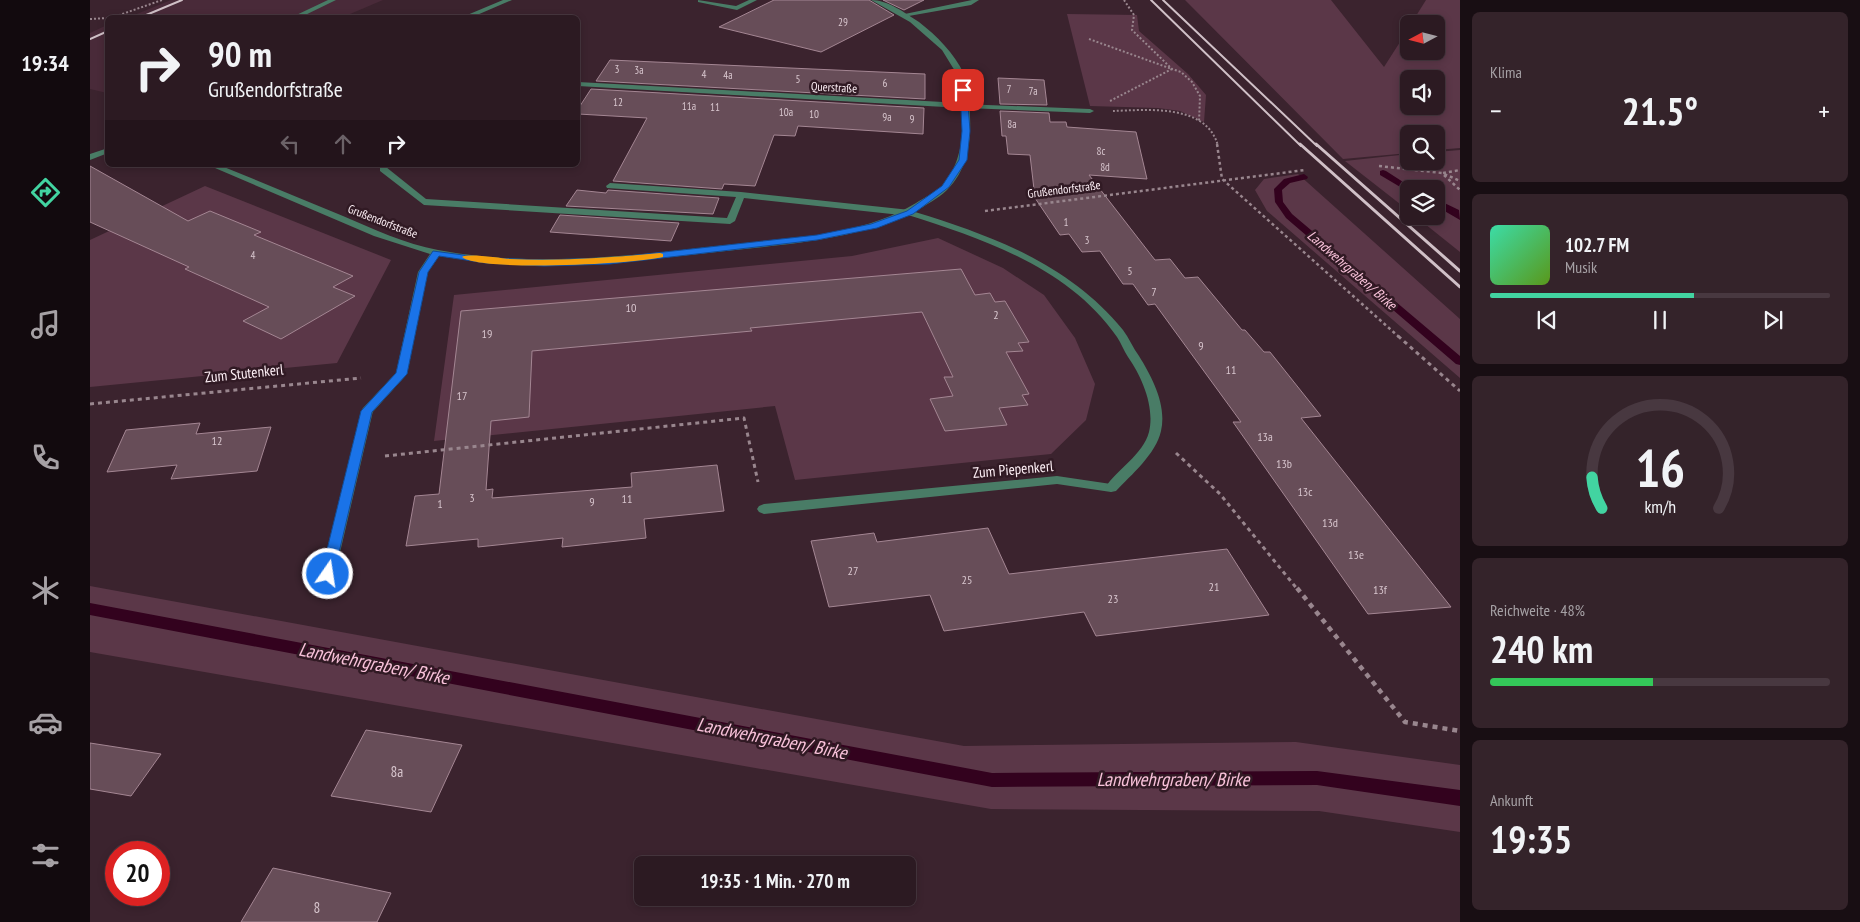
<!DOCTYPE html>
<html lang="de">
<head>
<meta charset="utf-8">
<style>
  body { margin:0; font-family:"PT Sans Narrow",sans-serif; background:#34232a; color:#f1f3f6; height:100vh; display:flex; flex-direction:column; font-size:19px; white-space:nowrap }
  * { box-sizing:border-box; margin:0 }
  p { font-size:16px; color:#a6a1a5 }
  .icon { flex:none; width:28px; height:28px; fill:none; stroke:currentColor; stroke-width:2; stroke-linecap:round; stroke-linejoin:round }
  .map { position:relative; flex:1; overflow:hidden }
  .drawer { display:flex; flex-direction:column; gap:12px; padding:12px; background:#180e13; width:400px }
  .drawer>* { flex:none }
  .hud { position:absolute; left:15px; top:15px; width:475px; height:152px; border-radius:8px; box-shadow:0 2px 8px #0003,0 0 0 1px #483840; background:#2c1a22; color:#f1f3f6; overflow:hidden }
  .needle { width:32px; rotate:263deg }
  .fabs { position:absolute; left:1310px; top:15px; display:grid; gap:10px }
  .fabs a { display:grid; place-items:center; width:45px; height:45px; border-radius:8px; background:#2c1a22; box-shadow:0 2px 8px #0003,0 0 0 1px #483840; font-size:25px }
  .speed { position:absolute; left:15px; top:841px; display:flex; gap:10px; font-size:25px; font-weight:700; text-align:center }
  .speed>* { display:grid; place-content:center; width:65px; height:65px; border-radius:50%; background:#2c1a22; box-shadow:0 2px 8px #0003,0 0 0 1px #483840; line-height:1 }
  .speed .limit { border:8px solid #d22; background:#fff; color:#111 }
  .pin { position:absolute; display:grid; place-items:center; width:42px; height:42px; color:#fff; margin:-21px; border-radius:10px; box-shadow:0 2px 8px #0006 }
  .me { position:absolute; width:55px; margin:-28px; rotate:13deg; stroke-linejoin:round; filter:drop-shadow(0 0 4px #0008) }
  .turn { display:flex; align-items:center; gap:18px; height:105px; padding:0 20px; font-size:22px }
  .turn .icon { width:65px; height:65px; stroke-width:2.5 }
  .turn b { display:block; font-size:35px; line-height:42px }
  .lanes { display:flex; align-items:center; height:48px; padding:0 20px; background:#0003; justify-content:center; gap:25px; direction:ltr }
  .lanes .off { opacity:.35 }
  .big { font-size:38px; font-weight:600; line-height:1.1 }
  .drawer .tile { flex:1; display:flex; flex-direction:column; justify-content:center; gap:8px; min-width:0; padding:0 18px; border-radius:8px; background:#34232a }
  .drawer .dial { align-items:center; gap:0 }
  .dial svg { height:130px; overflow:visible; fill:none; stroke:#483840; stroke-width:7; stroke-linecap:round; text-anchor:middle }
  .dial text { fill:#f1f3f6; stroke:none }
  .song { display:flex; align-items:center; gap:15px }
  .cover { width:60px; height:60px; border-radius:8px; background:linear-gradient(135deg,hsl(160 70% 55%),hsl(90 70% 35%)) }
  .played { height:5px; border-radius:2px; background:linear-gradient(90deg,#42d4a1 60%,#483840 60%) }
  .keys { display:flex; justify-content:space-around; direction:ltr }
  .heat { display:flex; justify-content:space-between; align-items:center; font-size:28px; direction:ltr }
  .charge { height:8px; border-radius:4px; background:linear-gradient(90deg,#34c759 48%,#483840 0) }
  .trip { position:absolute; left:544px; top:856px; width:282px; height:50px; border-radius:8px; background:#2c1a22; box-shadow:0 2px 8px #0003,0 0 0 1px #483840; font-weight:600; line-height:50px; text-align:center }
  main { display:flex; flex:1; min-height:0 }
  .menu { display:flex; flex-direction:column; width:90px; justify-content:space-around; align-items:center; background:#120a0e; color:#a6a1a5 }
  .menu .icon { width:35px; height:35px }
  .menu .current { color:#42d4a1 }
  .menu b { font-size:22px; color:#f1f3f6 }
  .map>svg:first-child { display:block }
  .built { fill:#492a39 }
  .green { fill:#5b3748; fill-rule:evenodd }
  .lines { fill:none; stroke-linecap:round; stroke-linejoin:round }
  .stream { fill:#33021e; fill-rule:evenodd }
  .building { fill:#674d58; stroke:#a48693 }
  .path-far3 { stroke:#99868e; stroke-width:2; stroke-dasharray:2 2; stroke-linecap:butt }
  .path-far2 { stroke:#99868e; stroke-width:2.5; stroke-dasharray:3 3; stroke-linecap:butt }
  .path-far1 { stroke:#99868e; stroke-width:3; stroke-dasharray:4 4; stroke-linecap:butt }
  .path { stroke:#99868e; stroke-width:4.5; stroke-dasharray:5 5; stroke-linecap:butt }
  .service { fill:#497c66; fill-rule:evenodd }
  .minor { fill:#497c66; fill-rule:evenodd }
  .tertiary { fill:#497c66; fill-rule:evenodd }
  .rail-far1 { stroke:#d0c0c7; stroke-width:2 }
  .rail { stroke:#d0c0c7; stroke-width:3 }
  .route { fill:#1a73e8; stroke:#114b97 }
  .slow { fill:#f59e0b }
  .labels { text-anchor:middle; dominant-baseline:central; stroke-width:5; stroke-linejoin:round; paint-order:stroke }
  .far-number-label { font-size:11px; fill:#d8c6ce }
  .far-street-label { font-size:12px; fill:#fdeff5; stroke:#311a24 }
  .number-label { font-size:12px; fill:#d8c6ce }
  .far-water-label { font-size:14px; font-style:italic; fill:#f9c2da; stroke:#311a24 }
  .street-label { font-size:15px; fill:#fdeff5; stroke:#311a24 }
  .near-number-label { font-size:15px; fill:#d8c6ce }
  .near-water-label { font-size:19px; font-style:italic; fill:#f9c2da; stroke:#311a24 }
</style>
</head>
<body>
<main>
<nav class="menu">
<b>19:34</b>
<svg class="icon current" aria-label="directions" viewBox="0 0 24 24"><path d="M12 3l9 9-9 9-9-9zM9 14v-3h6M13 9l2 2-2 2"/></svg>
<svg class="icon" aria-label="music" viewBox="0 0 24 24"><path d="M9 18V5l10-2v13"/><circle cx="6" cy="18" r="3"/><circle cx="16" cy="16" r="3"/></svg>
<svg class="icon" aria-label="phone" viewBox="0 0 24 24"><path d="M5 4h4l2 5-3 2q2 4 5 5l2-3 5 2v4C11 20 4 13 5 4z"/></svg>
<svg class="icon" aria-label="climate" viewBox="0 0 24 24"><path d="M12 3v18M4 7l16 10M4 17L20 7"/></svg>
<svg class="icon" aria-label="car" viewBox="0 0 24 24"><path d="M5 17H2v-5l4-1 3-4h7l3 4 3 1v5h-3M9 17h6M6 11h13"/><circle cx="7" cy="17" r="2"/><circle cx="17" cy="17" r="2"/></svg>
<svg class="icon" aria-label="filters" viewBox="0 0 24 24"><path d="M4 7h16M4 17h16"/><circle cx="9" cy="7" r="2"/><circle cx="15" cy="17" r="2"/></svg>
</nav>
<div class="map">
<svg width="1370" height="922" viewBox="0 0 1370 922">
  <rect width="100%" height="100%" fill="#3b232e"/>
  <!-- built -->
  <path class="built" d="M 81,0 L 293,0 L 253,17 L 37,18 Z
    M 17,25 L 17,93 L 0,89 L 0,33 Z"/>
  <!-- green -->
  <path class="green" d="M 1095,0 L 1241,0 L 1294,67 L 1319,28 L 1319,51 L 1346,51 L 1346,24 L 1321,24 L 1336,0 L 1370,0 L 1370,148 L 1346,150 L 1346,134 L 1319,134 L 1319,153 L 1253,159 ZM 1319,79 L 1346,79 L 1346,106 L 1319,106 Z
    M 977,14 L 1047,15 L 1049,31 L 1098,74 L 1116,95 L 1114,122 L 1090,111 L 1068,108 L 1000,106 Z
    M 1370,150 L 1370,252 L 1325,216 L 1346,216 L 1346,189 L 1319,189 L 1319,211 L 1255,161 L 1319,154 L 1319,161 L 1346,161 L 1346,152 Z
    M 1208,174 L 1370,319 L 1370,378 L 1177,211 L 1165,190 L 1174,179 Z
    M 115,186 L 301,260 L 247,363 L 0,387 L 0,240 Z
    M 848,238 L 913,268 L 954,295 L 985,338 L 1005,384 L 996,420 L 961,454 L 705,480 L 685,406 L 344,441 L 364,295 L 762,256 Z
    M 0,586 L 874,746 L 1206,742 L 1370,765 L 1370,832 L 1229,811 L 901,809 L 0,652 Z"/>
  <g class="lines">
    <!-- stream -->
    <path class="stream" d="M 1293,170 L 1296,171 L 1324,189 L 1319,189 L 1319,191 L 1317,191 L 1290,175 L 1290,171 Z
      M 1214,174 L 1218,177 L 1217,179 L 1200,183 L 1192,190 L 1193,202 L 1202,214 L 1370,356 L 1370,365 L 1366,364 L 1196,218 L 1185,202 L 1184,189 L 1194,179 Z
      M 1346,199 L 1369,210 L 1370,220 L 1346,206 Z
      M 0,603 L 902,773 L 1227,771 L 1370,790 L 1370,806 L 1227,785 L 902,787 L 0,615 Z"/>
  </g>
  <!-- building -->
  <path class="building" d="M 684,0 L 779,0 L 804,15 L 731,52 L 629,27 Z
    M 793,0 L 834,0 L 814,10 Z
    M 520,60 L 835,74 L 835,99 L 506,81 Z
    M 908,78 L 954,80 L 957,105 L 910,104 Z
    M 501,89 L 834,108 L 833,134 L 708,126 L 705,136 L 684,135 L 665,186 L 634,184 L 632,189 L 523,181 L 557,118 L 488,114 L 488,109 Z
    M 910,111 L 959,113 L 960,122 L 976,122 L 977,127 L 1046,132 L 1057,179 L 999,175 L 1065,260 L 1080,259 L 1095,278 L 1108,277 L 1152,330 L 1155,330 L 1174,352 L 1180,352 L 1231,416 L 1211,418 L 1361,607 L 1278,614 L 1143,422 L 1151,422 L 1065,304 L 1058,305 L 1043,284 L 1033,284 L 1010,251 L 992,252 L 979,234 L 970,235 L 945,198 L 940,155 L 918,154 L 916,136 L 912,136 Z
    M 0,166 L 98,221 L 120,211 L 171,232 L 164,235 L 263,276 L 243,287 L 265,296 L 191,339 L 153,321 L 179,307 L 95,269 L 99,267 L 0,222 Z
    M 487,190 L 516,193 L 518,190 L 629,198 L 623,214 L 476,206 Z
    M 470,215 L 589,223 L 581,241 L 460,232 Z
    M 871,269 L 885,295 L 900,293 L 905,302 L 915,301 L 939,342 L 928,343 L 933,351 L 916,352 L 939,394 L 932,395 L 938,405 L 909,408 L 917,425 L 855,431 L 840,399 L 863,396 L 854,377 L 863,377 L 832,312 L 660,328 L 662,331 L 442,351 L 439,417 L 401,421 L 396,490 L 403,489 L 402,498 L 542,487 L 541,473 L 627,465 L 634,511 L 554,519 L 556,538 L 472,547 L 473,538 L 388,547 L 388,539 L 316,546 L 325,496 L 349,494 L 371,311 Z
    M 110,423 L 106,434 L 181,427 L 167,471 L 81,479 L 87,465 L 17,472 L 36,430 Z
    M 898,528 L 919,574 L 1137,549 L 1179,615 L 1006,636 L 994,612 L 854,631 L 840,595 L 739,607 L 721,541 L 784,533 L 787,542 Z
    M 276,730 L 372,745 L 341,812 L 241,796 Z
    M 0,743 L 71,754 L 41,796 L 0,789 Z
    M 183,868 L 301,893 L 287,922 L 151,922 Z"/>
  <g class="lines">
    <!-- path-far3 -->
    <path class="path-far3" d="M 1034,0 L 1044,15 L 1042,30 L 1082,69 L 1091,72 L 1102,82 L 1110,96 L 1109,122
      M 21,18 L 72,0
      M 0,19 L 18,18
      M 999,39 L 1082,69 L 1020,101
      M 1023,111 C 1056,110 1117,103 1128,146"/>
    <!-- path-far2 -->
    <path class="path-far2" d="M 1127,144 L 1132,179 L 1309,337
      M 1289,166 L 1352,173 L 1370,181
      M 1353,173 L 1370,170
      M 1354,175 L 1370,190
      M 895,211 L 1215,170"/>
    <!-- path-far1 -->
    <path class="path-far1" d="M 1308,336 L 1370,391
      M 0,404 L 271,378
      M 1086,453 L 1130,494 L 1208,590
      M 295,456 L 654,418 L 668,482"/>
    <!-- path -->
    <path class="path" d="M 1207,588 L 1315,722 L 1370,731"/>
    <!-- service -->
    <path class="service" d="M 238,0 L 246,0 L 209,18 L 200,18 Z
      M 608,0 L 646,6 L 659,0 L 667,0 L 647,10 L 608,2 Z
      M 882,0 L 889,0 L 881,5 L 813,17 L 810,15 Z
      M 872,104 L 1000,109 L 1004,111 L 1000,113 L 875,108 L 871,106 Z
      M 290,167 L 296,167 L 336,199 L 637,218 L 646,197 L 517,188 L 516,186 L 520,183 L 651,192 L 820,210 L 825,213 L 820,216 L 654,198 L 645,221 L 640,224 L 334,205 L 290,171 Z
      M 277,407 L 283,411 L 245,574 L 243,578 L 238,579 L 233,578 L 231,574 L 271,411 Z
      M 967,476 L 1021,484 L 1027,488 L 1021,492 L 967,484 L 674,514 L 669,512 L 667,509 L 669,506 L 674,504 Z"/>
    <!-- minor -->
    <path class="minor" d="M 781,0 C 798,0 815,13 829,22 C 847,36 864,53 874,74 C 878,82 878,91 879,100 C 882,132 881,166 857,190 C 848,199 835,205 825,212 C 903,236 979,264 1033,330 C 1039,338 1043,348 1049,356 C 1062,377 1077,405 1071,431 C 1066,454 1041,475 1026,491 L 1021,492 L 1015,488 C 1027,469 1053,455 1059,432 C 1065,407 1052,377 1038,357 C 1034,351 1031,343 1027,337 C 979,268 894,239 818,215 C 760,240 699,244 636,251 C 538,262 447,273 349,256 L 338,272 L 317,374 L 281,414 L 273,414 L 271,411 L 273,408 L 306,373 L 328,272 L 340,254 L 284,236 L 118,165 L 129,165 C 171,182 212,199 253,216 C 284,229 315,244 348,250 C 444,268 540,256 636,245 C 700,238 769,237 826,203 C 834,198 844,193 851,187 C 871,166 874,135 872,108 L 488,86 L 488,82 L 871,103 L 868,76 L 852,50 L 820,22 Z"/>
    <!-- tertiary -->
    <path class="tertiary" d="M 413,0 L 422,0 L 380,18 L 370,18 Z
      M 18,148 L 18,153 L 0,160 L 0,154 Z"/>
    <!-- rail-far1 -->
    <path class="rail-far1" d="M 1061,0 L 1211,146
      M 1073,0 L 1227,146
      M 49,18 L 92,0
      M 0,39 L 18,31"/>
    <!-- rail -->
    <path class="rail" d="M 1210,144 L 1370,287
      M 1226,144 L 1370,271"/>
  </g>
  <!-- route -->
  <path class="route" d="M 873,88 L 877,90 L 880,131 L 877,160 L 859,187 L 823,214 L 787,228 L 727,240 L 520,264 L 454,266 L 396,263 L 349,256 L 338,272 L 317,374 L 282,412 L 244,574 L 242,577 L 233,577 L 231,574 L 271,411 L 306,373 L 329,272 L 343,251 L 396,258 L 454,260 L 520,258 L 727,235 L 781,224 L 817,211 L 852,186 L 869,160 L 872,131 L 870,90 Z"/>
  <!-- slow -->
  <path class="slow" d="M 570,253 L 573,254 L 573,257 C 545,264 390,272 372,257 C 377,253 411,258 420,259 C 471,261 520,258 570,253 Z"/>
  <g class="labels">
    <!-- far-number labels -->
    <g class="far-number-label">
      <text x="753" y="22">29</text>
      <text x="527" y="69">3</text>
      <text x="549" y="70">3a</text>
      <text x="614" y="74">4</text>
      <text x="638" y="75">4a</text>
      <text x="708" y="79">5</text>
      <text x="795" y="83">6</text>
      <text x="919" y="89">7</text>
      <text x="943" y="91">7a</text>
      <text x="528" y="102">12</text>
      <text x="599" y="106">11a</text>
      <text x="625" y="107">11</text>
      <text x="696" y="112">10a</text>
      <text x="724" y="114">10</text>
      <text x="797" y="117">9a</text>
      <text x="822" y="119">9</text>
      <text x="922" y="124">8a</text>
      <text x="1011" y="151">8c</text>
      <text x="1015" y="167">8d</text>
      <text x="976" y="222">1</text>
      <text x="997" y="240">3</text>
      <text x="163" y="255">4</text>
      <text x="1040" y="271">5</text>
    </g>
    <!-- far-street labels -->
    <g class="far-street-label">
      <text transform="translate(744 87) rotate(3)">Querstraße</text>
      <text transform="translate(974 189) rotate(-7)">Grußendorfstraße</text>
      <text transform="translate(293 221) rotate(21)">Grußendorfstraße</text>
    </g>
    <!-- number labels -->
    <g class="number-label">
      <text x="1064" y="291">7</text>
      <text x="541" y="307">10</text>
      <text x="906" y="314">2</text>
      <text x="397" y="333">19</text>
      <text x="1111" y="345">9</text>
      <text x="1141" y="369">11</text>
      <text x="372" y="395">17</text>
      <text x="1175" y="436">13a</text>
      <text x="127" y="440">12</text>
      <text x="1194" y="463">13b</text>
      <text x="1215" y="491">13c</text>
      <text x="382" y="497">3</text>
      <text x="537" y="498">11</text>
      <text x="502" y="501">9</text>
      <text x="350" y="503">1</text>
      <text x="1240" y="522">13d</text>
      <text x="1266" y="554">13e</text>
      <text x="763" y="570">27</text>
      <text x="877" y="579">25</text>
      <text x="1124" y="586">21</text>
      <text x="1290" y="589">13f</text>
      <text x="1023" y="598">23</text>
    </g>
    <!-- far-water labels -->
    <g class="far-water-label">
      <text transform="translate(1262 270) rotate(41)">Landwehrgraben/ Birke</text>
    </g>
    <!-- street labels -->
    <g class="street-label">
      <text transform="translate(154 373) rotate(-6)">Zum Stutenkerl</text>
      <text transform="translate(923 469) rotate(-5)">Zum Piepenkerl</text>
    </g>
    <!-- near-number labels -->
    <g class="near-number-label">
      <text x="307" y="771">8a</text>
      <text x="227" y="907">8</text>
    </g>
    <!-- near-water labels -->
    <g class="near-water-label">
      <text transform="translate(284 663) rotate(11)">Landwehrgraben/ Birke</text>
      <text transform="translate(682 738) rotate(11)">Landwehrgraben/ Birke</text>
      <text x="1083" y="779">Landwehrgraben/ Birke</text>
    </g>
  </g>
</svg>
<div class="fabs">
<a><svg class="needle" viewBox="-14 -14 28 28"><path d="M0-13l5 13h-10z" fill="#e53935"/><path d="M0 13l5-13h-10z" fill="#a6a1a5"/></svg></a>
<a><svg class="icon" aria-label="sound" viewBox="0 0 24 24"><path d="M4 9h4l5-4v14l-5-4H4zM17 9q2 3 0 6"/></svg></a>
<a><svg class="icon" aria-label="search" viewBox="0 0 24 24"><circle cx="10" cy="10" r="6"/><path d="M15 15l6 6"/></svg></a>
<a><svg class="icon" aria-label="layers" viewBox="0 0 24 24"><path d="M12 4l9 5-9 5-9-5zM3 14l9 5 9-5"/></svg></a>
</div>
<div class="speed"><div class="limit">20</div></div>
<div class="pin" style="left:873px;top:90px;background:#d93025"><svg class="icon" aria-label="arrive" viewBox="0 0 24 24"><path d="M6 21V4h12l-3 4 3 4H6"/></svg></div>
<svg class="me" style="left:238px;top:574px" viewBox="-20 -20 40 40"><circle r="17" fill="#1a73e8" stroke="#fff" stroke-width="3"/><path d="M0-11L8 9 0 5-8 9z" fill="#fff"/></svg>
<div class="trip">19:35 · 1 Min. · 270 m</div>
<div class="hud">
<div class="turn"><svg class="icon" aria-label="right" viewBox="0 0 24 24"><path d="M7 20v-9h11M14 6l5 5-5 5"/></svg><div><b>90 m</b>Grußendorfstraße</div></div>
<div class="lanes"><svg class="icon off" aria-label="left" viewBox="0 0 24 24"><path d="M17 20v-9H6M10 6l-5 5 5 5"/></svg><svg class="icon off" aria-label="ahead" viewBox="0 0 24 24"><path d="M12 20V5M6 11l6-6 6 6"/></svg><svg class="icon" aria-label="right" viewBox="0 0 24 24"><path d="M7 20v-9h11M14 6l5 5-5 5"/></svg></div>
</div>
</div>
<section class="drawer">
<div class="tile"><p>Klima</p>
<div class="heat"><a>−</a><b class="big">21.5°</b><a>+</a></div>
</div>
<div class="tile">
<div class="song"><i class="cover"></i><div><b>102.7 FM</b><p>Musik</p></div></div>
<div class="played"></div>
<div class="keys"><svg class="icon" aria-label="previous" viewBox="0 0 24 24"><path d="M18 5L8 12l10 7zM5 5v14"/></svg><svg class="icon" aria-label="pause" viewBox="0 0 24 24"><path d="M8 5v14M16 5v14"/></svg><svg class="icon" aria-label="next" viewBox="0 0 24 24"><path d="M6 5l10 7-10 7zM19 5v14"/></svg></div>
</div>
<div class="tile dial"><svg viewBox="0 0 100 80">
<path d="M14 69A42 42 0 1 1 86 69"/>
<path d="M14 69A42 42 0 0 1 8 50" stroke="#42d4a1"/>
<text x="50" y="56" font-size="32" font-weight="700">16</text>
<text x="50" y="72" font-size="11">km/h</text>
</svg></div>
<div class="tile"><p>Reichweite · 48%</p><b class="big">240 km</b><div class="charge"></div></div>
<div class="tile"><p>Ankunft</p><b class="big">19:35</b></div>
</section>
</main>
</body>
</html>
